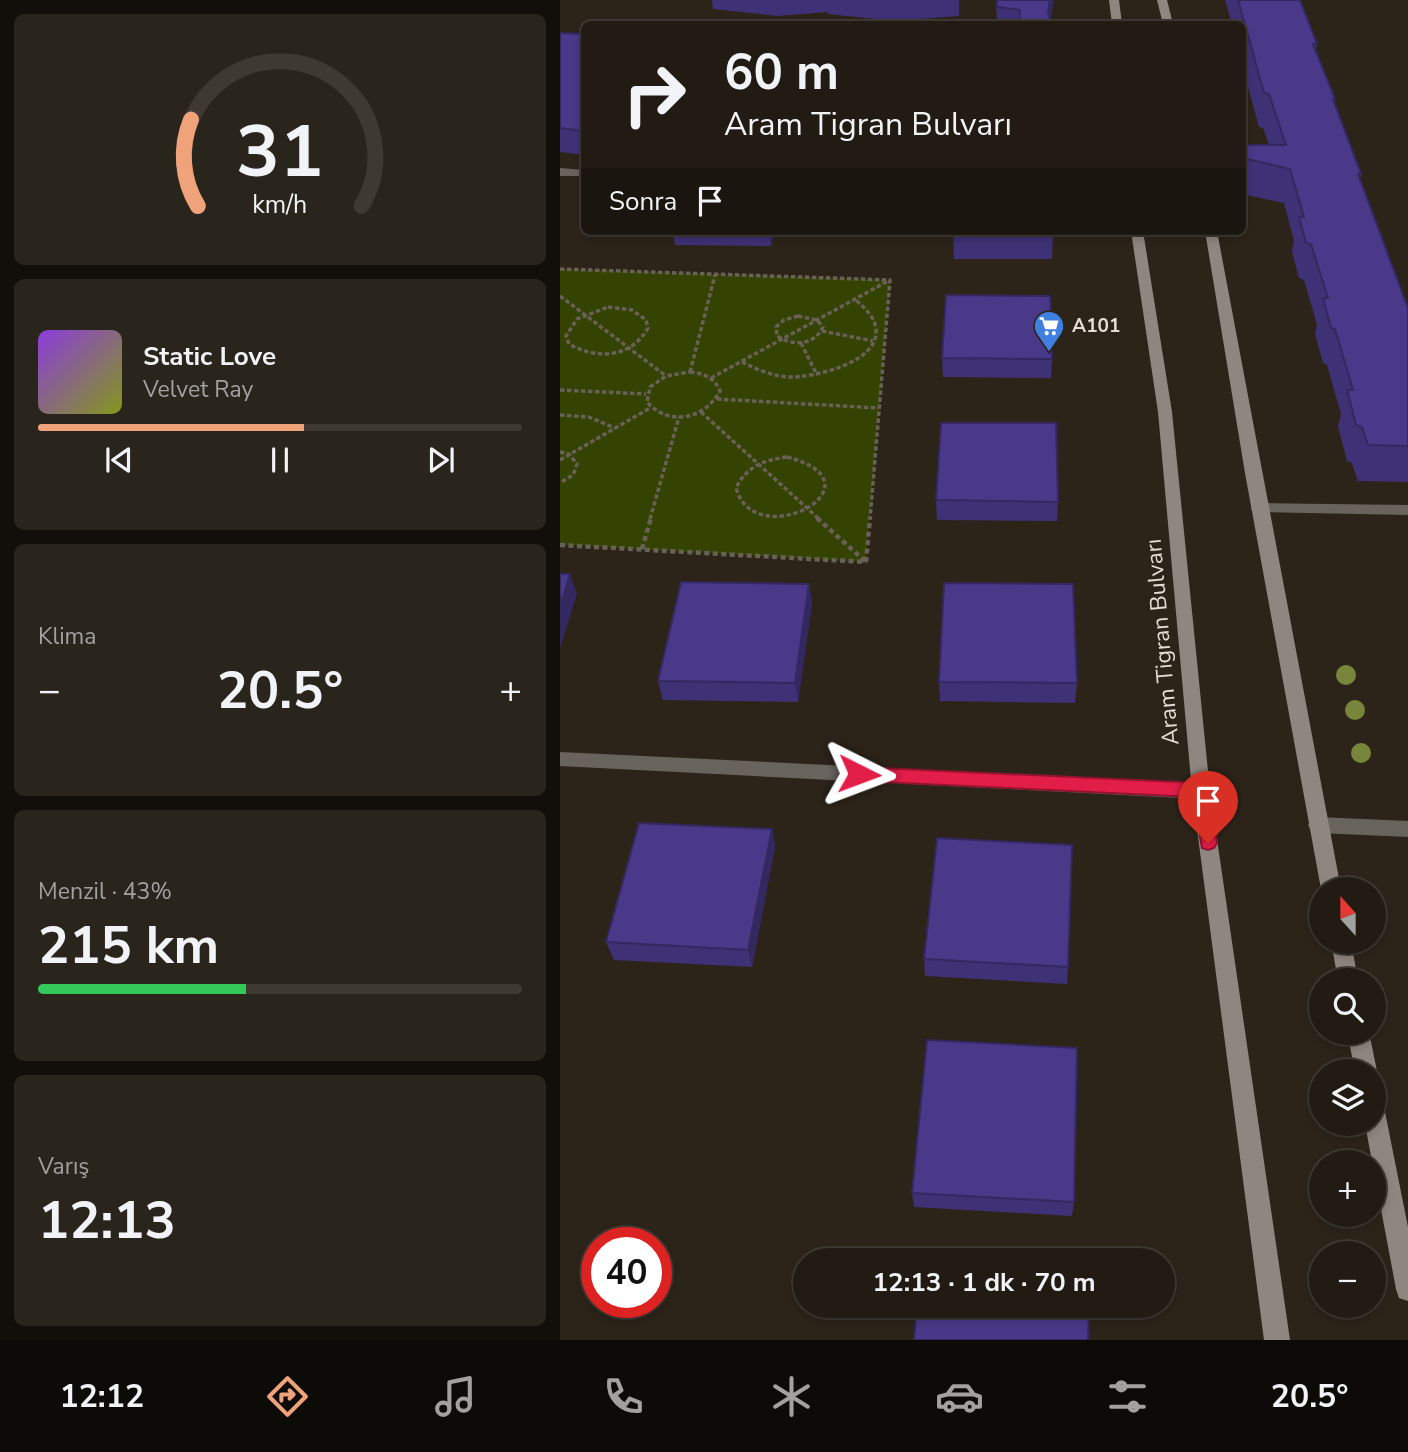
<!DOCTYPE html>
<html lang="tr">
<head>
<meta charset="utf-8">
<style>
  body { margin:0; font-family:"Nunito Sans",sans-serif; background:#29241c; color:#f1f3f6; height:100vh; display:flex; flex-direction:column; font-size:26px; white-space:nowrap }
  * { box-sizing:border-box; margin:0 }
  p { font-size:23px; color:#a2a1a0 }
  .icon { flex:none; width:38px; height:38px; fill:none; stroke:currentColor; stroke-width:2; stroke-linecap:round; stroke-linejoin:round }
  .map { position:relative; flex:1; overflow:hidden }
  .sheet { display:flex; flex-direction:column; gap:14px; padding:14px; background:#120f0a; width:560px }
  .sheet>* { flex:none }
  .hud { position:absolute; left:21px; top:21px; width:665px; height:214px; border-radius:10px; box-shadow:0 4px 10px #0003,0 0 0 2px #3e3933; background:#211b13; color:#f1f3f6; overflow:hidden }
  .needle { width:46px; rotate:339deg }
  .tools { position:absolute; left:749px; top:877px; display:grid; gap:14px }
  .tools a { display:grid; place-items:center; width:77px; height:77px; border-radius:50%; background:#211b13; box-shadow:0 4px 10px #0003,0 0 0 2px #3e3933; font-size:35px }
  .speed { position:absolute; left:21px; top:1227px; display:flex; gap:14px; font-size:35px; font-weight:700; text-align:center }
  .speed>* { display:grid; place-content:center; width:91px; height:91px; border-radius:50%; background:#211b13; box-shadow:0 4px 10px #0003,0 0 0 2px #3e3933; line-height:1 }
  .speed .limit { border:10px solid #d22; background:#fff; color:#111 }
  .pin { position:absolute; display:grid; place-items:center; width:60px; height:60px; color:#fff; margin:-72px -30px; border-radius:50% 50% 50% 0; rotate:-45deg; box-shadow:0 0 7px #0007 }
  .pin .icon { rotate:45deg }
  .me { position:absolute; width:77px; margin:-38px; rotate:93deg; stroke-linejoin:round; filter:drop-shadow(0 0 5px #0008) }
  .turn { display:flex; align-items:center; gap:24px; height:147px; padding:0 28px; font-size:32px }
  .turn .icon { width:91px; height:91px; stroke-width:2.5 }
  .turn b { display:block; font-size:49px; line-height:60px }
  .then { display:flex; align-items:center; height:66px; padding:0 28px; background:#0003; gap:14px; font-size:26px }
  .big { font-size:52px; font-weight:700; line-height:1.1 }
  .sheet .card { flex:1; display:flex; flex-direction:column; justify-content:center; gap:10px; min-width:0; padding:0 24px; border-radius:10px; background:#29241c }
  .sheet .dial { align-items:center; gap:0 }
  .dial svg { height:182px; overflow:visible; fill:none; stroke:#3e3933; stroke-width:7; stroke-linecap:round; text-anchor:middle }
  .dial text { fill:#f1f3f6; stroke:none }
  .song { display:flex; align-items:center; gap:21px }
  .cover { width:84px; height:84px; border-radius:10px; background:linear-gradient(135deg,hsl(270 70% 55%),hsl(70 70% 35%)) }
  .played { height:7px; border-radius:4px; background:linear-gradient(90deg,#f0a27a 55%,#3e3933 55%) }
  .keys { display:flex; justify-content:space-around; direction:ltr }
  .heat { display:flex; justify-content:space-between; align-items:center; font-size:38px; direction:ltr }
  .charge { height:10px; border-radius:5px; background:linear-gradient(90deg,#34c759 43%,#3e3933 0) }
  .trip { position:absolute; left:233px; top:1248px; width:382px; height:70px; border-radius:35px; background:#211b13; box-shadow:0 4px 10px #0003,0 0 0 2px #3e3933; font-weight:700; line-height:70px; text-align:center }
  .menu { display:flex; height:112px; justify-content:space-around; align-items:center; background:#0d0b08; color:#a2a1a0 }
  .menu .icon { width:49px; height:49px }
  .menu .selected { color:#f0a27a }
  .menu b { font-size:32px; color:#f1f3f6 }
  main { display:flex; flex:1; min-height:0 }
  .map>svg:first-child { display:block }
  .green { fill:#344202 }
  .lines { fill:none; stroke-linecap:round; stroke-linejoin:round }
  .path-far1 { stroke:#686157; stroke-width:3.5; stroke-dasharray:4.5 2.5; stroke-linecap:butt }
  .path { stroke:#686157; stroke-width:4.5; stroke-dasharray:5 3.5; stroke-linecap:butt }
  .service { fill:#69635e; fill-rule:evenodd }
  .minor { fill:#69635e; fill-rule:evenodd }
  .tertiary { fill:#69635e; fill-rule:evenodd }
  .secondary { fill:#8f867f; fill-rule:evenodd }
  .tree { fill:#78863c }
  .wall { fill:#3f3175 }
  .shaded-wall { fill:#33285f }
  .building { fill:#493988; stroke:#33285f; stroke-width:2 }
  .route { fill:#e11d48; stroke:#92132f; stroke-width:2 }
  .labels { text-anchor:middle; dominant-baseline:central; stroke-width:5; stroke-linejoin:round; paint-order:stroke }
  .far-poi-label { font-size:19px; font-weight:bold; fill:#e3ded6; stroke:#2c2419; text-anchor:start }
  .street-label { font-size:23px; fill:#e3ded6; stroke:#2c2419 }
</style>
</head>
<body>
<main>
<section class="sheet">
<div class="card dial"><svg viewBox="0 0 100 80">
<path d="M14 69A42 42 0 1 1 86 69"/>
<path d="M14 69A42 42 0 0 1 11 31" stroke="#f0a27a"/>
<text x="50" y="56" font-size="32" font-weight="700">31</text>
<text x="50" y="72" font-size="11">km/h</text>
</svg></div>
<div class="card">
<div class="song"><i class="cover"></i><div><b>Static Love</b><p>Velvet Ray</p></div></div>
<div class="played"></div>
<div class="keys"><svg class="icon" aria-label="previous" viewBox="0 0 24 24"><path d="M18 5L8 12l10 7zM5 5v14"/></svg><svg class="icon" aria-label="pause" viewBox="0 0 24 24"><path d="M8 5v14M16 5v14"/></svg><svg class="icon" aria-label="next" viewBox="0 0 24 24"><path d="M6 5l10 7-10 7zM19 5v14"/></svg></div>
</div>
<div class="card"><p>Klima</p>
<div class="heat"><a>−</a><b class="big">20.5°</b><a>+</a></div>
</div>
<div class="card"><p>Menzil · 43%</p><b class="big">215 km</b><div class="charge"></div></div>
<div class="card"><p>Varış</p><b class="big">12:13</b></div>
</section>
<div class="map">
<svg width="848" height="1340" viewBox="0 0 848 1340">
  <rect width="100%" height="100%" fill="#2c2419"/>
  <!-- green -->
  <path class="green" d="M 0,269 L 330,280 L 306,562 L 0,545 Z"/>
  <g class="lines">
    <!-- path-far1 -->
    <path class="path-far1" d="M 0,269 L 330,280 L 310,519
      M 0,296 L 106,376
      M 48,307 L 72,310 L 86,320 L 88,328 C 71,358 37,360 9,344 L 6,336 L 17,319 Z
      M 238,316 L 257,320 L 263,327 C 254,346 233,346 217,336 L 216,327 L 224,320 Z
      M 262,331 L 313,341
      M 241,343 L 257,375
      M 182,362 C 196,369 212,376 228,377 C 252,378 319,363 316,330 C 315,316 304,308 295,299
      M 130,372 C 143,373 155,378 160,391 C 145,419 109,427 87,402 L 90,387 L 106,376 Z
      M 130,372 L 155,275
      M 151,378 L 328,281
      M 0,390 L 86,394
      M 157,399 L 319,408
      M 141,412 L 259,519
      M 0,415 L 29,417 L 55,428
      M 0,452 L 9,454 L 17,464 L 13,475 L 0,483
      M 227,457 C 329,484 195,556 176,488 C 187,466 204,460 227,457 Z
      M 0,460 L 90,408
      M 90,519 L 119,417"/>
    <!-- path -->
    <path class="path" d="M 257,518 L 306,562
      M 0,545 L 306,562
      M 82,549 L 91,518
      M 306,562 L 310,518"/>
    <!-- service -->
    <path class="service" d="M 699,503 L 848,505 L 848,515 L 693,512 L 691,508 L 693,504 Z"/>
    <!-- minor -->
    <path class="minor" d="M 0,168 L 24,170 L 24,176 L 0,176 Z"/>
    <!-- tertiary -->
    <path class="tertiary" d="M 0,752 L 641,783 L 648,786 L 650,791 L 648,796 L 641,799 L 0,766 Z
      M 758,817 L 848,821 L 848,837 L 758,833 L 751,831 L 748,825 L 751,819 Z"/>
    <!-- secondary -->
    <path class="secondary" d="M 549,0 L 559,0 L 562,24 L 552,24 Z
      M 597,0 L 607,0 L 613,24 L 603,24 Z
      M 571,231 L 583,231 L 612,412 L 650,791 L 730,1340 L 704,1340 L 632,791 L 598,412 Z
      M 645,231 L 657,231 L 781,889 L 761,889 L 685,473 Z
      M 771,942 L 791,942 L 798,980 L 778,980 Z
      M 787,1032 L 809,1032 L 817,1071 L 814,1078 L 814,1071 L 795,1071 Z
      M 814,1101 L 822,1104 L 825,1112 L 848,1227 L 848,1301 L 839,1298 L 836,1289 L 805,1124 L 814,1124 Z"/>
  </g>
  <!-- trees -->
  <g class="tree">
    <circle cx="786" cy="675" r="10"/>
    <circle cx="795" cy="710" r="10"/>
    <circle cx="801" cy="753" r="10"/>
  </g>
  <!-- wall -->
  <path class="wall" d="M 152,0 L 399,0 L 399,16 L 334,21 L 268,14 L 268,12 L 217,16 L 153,9 Z
    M 436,0 L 494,0 L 490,20 L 492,24 L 437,24 Z
    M 665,0 L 740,0 L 757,44 L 756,50 L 775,99 L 774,103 L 801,174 L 800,178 L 848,308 L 848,482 L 798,481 L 792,463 L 787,461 L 778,426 L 781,414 L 767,365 L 763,363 L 755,334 L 757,325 L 744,280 L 739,278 L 732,252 L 734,241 L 724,203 L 682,194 L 682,145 L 709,145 L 703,128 L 699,127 L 682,65 L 682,24 L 672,24 Z
    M 0,33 L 24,34 L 24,155 L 0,152 Z
    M 112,231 L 214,231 L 211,246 L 115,245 Z
    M 393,231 L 493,231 L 492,259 L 394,259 Z
    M 382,358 L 492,359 L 491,378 L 383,377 Z
    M 376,500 L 498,502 L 497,521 L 377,520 Z
    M 249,584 L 252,603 L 238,702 L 103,700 L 98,681 Z
    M 379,682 L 517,683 L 515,703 L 380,701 Z
    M 212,829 L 215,847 L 192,967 L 54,960 L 46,942 Z
    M 364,959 L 508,967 L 507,984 L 365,976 Z
    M 352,1193 L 514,1202 L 512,1216 L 354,1207 Z"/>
  <!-- shaded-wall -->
  <path class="shaded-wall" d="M 490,0 L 494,0 L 489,24 L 488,13 Z
    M 209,231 L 214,231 L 211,246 Z
    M 10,574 L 17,594 L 0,648 L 0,607 Z
    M 249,584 L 252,603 L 238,702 L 235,683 Z
    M 212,829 L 215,847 L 192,967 L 188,950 Z"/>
  <!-- building -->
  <path class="building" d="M 437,0 L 490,0 L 488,13 L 492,24 L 459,24 L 460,10 L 437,7 Z
    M 678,0 L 740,0 L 757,44 L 753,44 L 775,99 L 773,99 L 801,174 L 798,174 L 848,308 L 848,446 L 808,445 L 802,427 L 796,425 L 787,390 L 793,390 L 775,329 L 771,328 L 763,298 L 768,298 L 751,244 L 746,243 L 739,217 L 744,217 L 730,169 L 682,158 L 682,145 L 726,145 L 709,94 L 704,93 Z
    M 0,33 L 24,34 L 24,131 L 0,128 Z
    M 393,231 L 493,231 L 493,233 L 393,232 Z
    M 386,295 L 490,296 L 492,359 L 382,358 Z
    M 381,423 L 496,423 L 498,502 L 376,500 Z
    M 0,574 L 10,574 L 0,607 Z
    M 121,582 L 249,584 L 235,683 L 98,681 Z
    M 384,583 L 513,584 L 517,683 L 379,682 Z
    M 79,823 L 212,829 L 188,950 L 46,942 Z
    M 377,838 L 512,845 L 508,967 L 364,959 Z
    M 367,1040 L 517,1048 L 514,1202 L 352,1193 Z
    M 357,1306 L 529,1306 L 528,1340 L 354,1340 Z"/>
  <!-- route -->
  <path class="route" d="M 299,767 L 640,783 L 647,786 L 649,790 L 657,843 L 654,848 L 648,850 L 642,848 L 633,797 L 299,781 L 293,779 L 291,774 L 293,769 Z"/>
  <!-- icons -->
  <defs>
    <g id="supermarket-pin" transform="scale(1.575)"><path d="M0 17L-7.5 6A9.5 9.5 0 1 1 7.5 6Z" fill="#3f7fe0" stroke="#2c2419"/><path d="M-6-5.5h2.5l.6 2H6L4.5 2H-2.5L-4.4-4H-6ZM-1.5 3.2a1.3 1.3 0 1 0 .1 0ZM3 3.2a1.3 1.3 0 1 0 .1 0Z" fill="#fff"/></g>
  </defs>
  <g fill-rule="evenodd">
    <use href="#supermarket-pin" x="489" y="326"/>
  </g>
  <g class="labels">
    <!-- far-poi labels -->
    <g class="far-poi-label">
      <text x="512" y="326">A101</text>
    </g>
    <!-- street labels -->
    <g class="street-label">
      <text transform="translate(602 642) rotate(-95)">Aram Tigran Bulvarı</text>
    </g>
  </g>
</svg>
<div class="tools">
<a><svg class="needle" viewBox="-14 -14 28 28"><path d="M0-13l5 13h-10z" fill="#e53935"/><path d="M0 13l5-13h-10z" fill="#a2a1a0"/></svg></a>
<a><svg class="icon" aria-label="search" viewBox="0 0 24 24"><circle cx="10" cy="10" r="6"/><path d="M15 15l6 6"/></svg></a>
<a><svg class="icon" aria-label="layers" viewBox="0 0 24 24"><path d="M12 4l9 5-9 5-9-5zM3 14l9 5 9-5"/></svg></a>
<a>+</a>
<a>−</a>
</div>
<div class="speed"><div class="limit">40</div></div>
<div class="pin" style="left:648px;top:843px;background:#d93025"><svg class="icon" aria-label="arrive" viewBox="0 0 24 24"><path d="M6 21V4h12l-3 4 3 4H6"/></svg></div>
<svg class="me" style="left:299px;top:774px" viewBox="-20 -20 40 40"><path d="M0-17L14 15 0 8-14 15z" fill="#e11d48" stroke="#fff" stroke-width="4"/></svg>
<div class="trip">12:13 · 1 dk · 70 m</div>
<div class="hud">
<div class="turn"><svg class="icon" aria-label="right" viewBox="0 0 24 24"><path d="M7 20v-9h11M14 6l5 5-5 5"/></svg><div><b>60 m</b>Aram Tigran Bulvarı</div></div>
<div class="then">Sonra<svg class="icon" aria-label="arrive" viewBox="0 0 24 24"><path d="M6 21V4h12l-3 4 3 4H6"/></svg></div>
</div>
</div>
</main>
<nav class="menu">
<b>12:12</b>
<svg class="icon selected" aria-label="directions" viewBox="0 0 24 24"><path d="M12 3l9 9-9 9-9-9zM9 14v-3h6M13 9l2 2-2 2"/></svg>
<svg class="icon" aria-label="music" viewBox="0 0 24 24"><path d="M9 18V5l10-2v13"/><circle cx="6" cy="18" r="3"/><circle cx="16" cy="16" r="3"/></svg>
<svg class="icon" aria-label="phone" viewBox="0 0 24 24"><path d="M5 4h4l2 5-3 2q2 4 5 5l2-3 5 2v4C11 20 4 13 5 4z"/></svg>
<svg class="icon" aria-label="climate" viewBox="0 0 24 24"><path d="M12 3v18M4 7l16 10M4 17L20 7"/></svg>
<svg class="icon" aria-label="car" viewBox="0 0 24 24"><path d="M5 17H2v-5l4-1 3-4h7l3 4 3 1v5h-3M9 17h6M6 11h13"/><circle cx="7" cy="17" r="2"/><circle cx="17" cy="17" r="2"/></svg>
<svg class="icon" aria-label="filters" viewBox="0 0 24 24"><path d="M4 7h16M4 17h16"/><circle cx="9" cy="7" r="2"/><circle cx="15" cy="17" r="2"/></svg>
<b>20.5°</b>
</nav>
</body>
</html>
